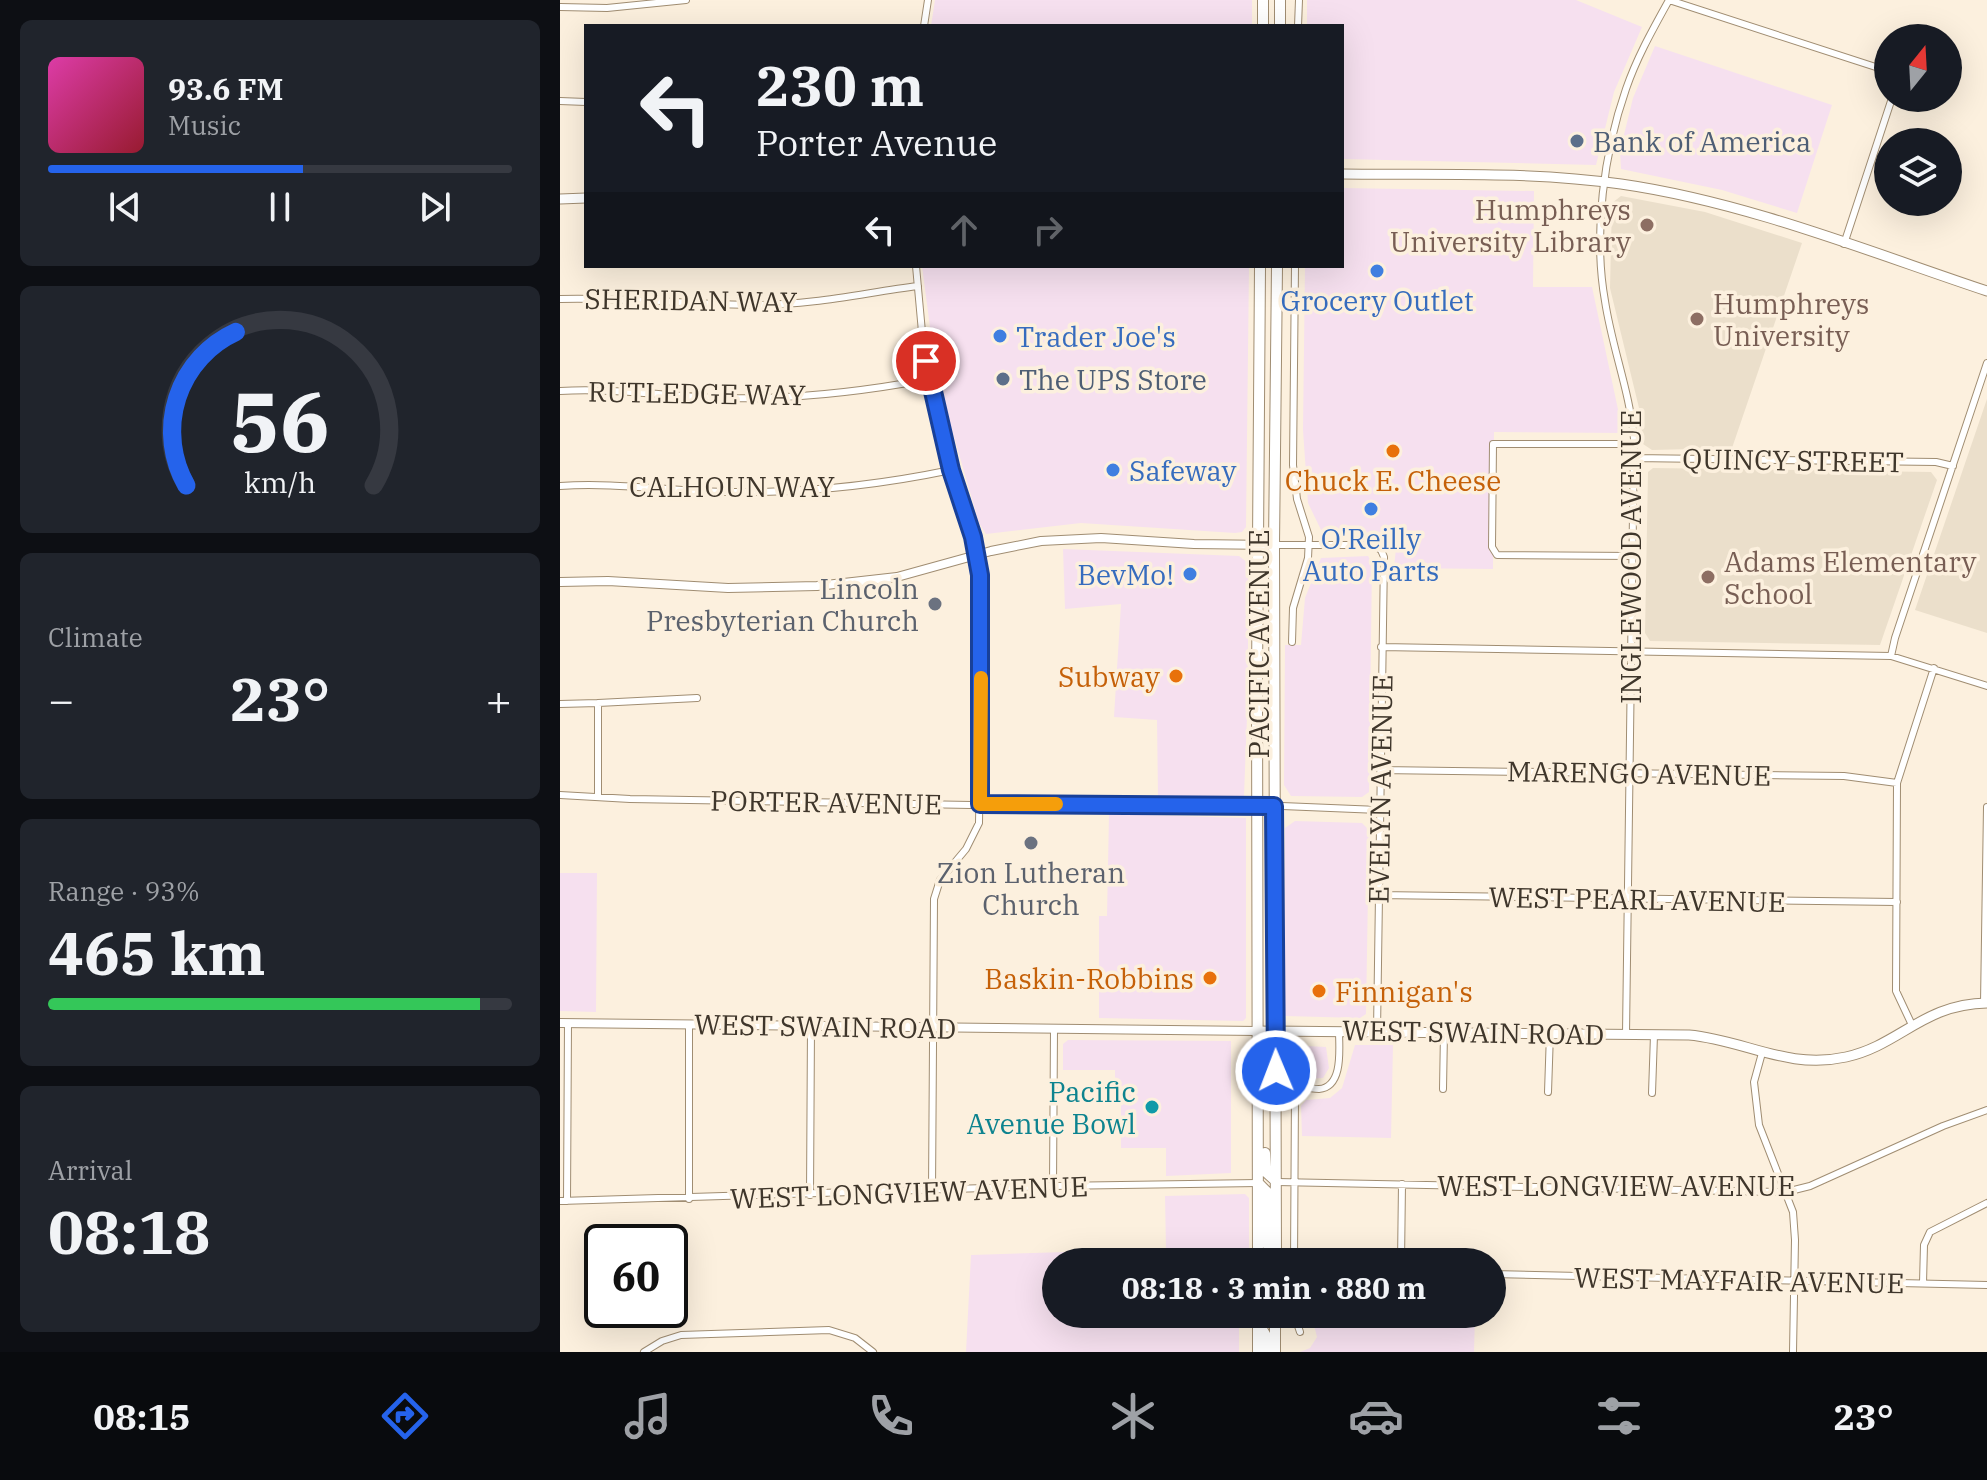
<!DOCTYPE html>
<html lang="en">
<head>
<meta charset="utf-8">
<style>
  body { margin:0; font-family:"IBM Plex Serif",serif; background:#20242c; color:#f1f3f6; height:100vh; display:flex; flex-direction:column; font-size:30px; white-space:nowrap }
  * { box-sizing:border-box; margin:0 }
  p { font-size:26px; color:#9ea1a6 }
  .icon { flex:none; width:44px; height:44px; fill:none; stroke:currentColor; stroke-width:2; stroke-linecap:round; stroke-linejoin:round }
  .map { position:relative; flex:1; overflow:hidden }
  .panel { display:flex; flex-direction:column; gap:20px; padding:20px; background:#0d0f14; width:560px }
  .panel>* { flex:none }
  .banner { position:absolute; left:24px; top:24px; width:760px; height:244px; border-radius:0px; box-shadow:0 8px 32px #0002; background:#171b24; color:#f1f3f6; overflow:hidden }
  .needle { width:52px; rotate:18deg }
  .tools { position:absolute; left:1314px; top:24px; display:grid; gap:16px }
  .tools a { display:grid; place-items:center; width:88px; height:88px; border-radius:50%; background:#171b24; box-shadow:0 8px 32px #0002; font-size:40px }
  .speed { position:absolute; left:24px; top:1224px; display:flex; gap:16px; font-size:40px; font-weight:700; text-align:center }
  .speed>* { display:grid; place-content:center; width:104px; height:104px; border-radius:50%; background:#171b24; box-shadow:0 8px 32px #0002; line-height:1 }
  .speed .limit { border:4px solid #111; border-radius:12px; background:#fff; color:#111 }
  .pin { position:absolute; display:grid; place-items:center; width:68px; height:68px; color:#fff; margin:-34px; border:4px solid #fff; border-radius:50%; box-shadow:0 2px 8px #0007 }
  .me { position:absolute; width:88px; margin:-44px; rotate:359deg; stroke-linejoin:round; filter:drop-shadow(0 0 6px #0008) }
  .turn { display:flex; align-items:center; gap:28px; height:168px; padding:0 40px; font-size:36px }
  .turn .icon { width:104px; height:104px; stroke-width:2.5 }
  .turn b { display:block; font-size:56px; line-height:68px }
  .lanes { display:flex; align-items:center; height:76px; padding:0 40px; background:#0003; justify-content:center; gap:40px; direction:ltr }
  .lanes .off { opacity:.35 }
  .big { font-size:60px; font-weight:700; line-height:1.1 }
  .panel .tile { flex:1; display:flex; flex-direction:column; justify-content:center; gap:12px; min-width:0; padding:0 28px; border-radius:12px; background:#20242c }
  .panel .dial { align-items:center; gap:0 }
  .dial svg { height:208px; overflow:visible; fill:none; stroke:#363941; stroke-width:7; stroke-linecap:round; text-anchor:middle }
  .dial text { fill:#f1f3f6; stroke:none }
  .song { display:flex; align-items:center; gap:24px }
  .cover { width:96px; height:96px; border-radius:12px; background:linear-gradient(135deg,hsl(320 70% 55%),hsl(350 70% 35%)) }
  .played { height:8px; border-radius:4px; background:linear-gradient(90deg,#2563eb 55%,#363941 55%) }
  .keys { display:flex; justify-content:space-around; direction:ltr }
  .heat { display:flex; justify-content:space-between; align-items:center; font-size:44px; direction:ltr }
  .charge { height:12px; border-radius:6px; background:linear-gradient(90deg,#34c759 93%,#363941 0) }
  .trip { position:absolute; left:482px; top:1248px; width:464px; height:80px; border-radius:40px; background:#171b24; box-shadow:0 8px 32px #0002; font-weight:700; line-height:80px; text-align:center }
  .menu { display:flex; height:128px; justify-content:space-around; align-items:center; background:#090b0e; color:#9ea1a6 }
  .menu .icon { width:56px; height:56px }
  .menu .active { color:#2563eb }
  .menu b { font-size:36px; color:#f1f3f6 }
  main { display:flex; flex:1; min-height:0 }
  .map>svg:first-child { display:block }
  .commercial { fill:#f6e0ef }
  .education { fill:#ebdfcb }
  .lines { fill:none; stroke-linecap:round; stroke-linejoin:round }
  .minor-casing { stroke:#a08d72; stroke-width:8 }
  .tertiary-casing { stroke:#a08d72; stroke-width:10 }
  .secondary-casing { stroke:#a08d72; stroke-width:11 }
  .primary-casing { stroke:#a08d72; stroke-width:12 }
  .minor { stroke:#fff; stroke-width:6 }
  .tertiary { stroke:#fff; stroke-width:8 }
  .secondary { stroke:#fff; stroke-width:9 }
  .primary { stroke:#fff; stroke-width:10 }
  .route-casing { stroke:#184099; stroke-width:20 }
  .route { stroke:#2563eb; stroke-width:14 }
  .slow { stroke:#f59e0b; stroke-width:14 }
  .service-dot { fill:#5c6f8a; stroke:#fcf0de; stroke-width:3 }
  .education-dot { fill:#8d6e63; stroke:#fcf0de; stroke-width:3 }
  .shop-dot { fill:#3f7fe0; stroke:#fcf0de; stroke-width:3 }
  .food-dot { fill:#e8710a; stroke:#fcf0de; stroke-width:3 }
  .worship-dot { fill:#6b7280; stroke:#fcf0de; stroke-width:3 }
  .culture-dot { fill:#0f9aa8; stroke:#fcf0de; stroke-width:3 }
  .labels { text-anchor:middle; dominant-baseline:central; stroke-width:7; stroke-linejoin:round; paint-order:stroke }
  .service-label { font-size:28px; fill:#4e5e75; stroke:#fcf0de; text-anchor:start }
  .education-label { font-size:28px; fill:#785e54; stroke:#fcf0de; text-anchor:start }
  .street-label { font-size:28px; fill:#3f362b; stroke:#fcf0de }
  .shop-label { font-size:28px; fill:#366cbe; stroke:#fcf0de }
  .food-label { font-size:28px; fill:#c56008; stroke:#fcf0de; text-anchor:end }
  .worship-label { font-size:28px; fill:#5b616d; stroke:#fcf0de; text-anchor:end }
  .culture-label { font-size:28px; fill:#0d838f; stroke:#fcf0de; text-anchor:end }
</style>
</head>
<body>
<main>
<section class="panel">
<div class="tile">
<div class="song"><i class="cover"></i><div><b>93.6 FM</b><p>Music</p></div></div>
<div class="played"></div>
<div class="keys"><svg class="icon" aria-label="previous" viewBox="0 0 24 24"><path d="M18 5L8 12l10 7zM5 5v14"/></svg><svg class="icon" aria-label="pause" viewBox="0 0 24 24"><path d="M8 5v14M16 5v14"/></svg><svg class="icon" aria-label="next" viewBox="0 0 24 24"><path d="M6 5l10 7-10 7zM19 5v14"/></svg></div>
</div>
<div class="tile dial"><svg viewBox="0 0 100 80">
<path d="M14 69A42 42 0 1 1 86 69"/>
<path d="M14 69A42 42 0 0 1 33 10" stroke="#2563eb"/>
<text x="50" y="56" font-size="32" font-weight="700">56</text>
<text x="50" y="72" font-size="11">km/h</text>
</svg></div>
<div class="tile"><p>Climate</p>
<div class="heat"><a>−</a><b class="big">23°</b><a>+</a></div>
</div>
<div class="tile"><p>Range · 93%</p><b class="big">465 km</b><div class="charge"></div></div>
<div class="tile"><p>Arrival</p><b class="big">08:18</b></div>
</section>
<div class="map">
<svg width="1427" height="1352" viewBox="0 0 1427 1352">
  <rect width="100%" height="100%" fill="#fcf0de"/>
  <!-- commercial -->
  <path class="commercial" d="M 375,0 L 692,0 L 692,26 L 371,26 Z
    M 747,0 L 1016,0 L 1082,27 L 1054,92 L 1036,165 L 782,159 L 782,26 L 747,26 Z
    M 1095,46 L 1272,105 L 1237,213 L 1162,190 L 1061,169 L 1060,151 L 1073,98 Z
    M 782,188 L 974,191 L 973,287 L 1032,287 L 1063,433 L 934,432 L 933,569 L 834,568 L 836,548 L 824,534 L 763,534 L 748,503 L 743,430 L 745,266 L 782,266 Z
    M 362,266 L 689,266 L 686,527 L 682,532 L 675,533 L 521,523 L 426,534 L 419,523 L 390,423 L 370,327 Z
    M 503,549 L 679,556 L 688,563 L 688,690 L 684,796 L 598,796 L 597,720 L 554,717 L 561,604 L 505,609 Z
    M 808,556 L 812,563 L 809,792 L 802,797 L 731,796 L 724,785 L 725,645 L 741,645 L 745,598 L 761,558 Z
    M 549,814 L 686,818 L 686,1018 L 683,1021 L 539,1018 L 539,916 L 547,916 Z
    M 735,821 L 802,823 L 809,830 L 806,1014 L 800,1018 L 725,1016 L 725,828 Z
    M 0,873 L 37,873 L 36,1012 L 0,1011 Z
    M 508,1040 L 671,1041 L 671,1173 L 606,1176 L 606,1148 L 561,1148 L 561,1097 L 555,1096 L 555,1070 L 503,1070 L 503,1044 Z
    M 725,1045 L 766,1047 L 769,1068 L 763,1078 L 726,1080 Z
    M 795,1045 L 833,1045 L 831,1138 L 742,1136 L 741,1106 L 746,1100 L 770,1098 L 782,1088 Z
    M 685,1194 L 689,1198 L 689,1247 L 686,1262 L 496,1262 L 496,1314 L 679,1314 L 679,1352 L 406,1352 L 411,1255 L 606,1249 L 605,1196 Z
    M 742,1314 L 915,1316 L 914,1352 L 740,1352 L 750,1348 L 757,1337 L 754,1325 Z"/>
  <!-- education -->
  <path class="education" d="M 1061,196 L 1145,212 L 1242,243 L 1172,448 L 1092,450 L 1083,444 L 1079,408 L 1050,288 L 1052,203 Z
    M 1427,399 L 1427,633 L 1355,610 Z
    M 1093,468 L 1371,472 L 1377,480 L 1320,645 L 1090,641 L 1085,633 L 1088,472 Z"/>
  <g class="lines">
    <!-- minor casing -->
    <g class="minor-casing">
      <path id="minor" d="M 1109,0 L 1328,71
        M 0,7 L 47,8 L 126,0
        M 364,26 L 368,0
        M 738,26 L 739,0
        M 0,101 L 26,102
        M 1284,244 L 1332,98
        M 356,266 L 363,343 L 370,379 L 391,470 L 413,537 L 420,575 L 421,704 L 419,823 L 406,849 L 380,880 L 374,899 L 372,1191
        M 0,299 C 66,297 132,305 198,305 C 252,305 304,293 358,286
        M 0,391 C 54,388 107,396 161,398 C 231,400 300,392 370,379
        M 1074,444 L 933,444 L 932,547 L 937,555 L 1074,556
        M 1074,458 L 1376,462 L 1393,466
        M 0,486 C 58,482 114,492 172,492 C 246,493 319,485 391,470
        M 714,545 L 813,545 L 821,550 L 824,557 L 817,1031
        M 732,642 L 733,608 L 748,558 L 749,537 L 737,499 L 733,465 L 735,266
        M 821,647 L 1331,656 L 1427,686
        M 1331,656 L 1335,638 L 1427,363
        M 0,704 L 38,703
        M 820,770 L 1284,776 L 1337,783
        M 0,795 L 70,799 L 411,805 L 430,802 L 697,805 L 819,810
        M 38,796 L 38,703 L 137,698
        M 818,895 L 1337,902
        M 1424,1003 L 1427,807
        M 1352,1025 L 1336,991 L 1337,783 L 1374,668
        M 1066,1034 L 1074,439 C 1070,392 1052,348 1045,301 C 1033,234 1044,152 1066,89 C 1077,57 1093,29 1109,0
        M 1202,1053 L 1194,1082 L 1199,1125 L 1233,1212 L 1235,1240 L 1233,1352
        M 883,1089 L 884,1032
        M 988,1092 L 990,1033
        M 1092,1093 L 1094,1035
        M 717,1182 L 1226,1192 L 1250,1186 L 1383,1126 L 1427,1110
        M 493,1186 L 494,1029
        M 250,1195 L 251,1026
        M 129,1199 L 129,1024
        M 0,1201 L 493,1186 L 698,1183
        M 7,1201 L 8,1023
        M 734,1262 L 735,1093 L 739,1088 C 746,1087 752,1089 759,1089 C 784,1087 779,1047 779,1031
        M 841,1262 L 842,1184
        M 932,1274 L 1427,1285
        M 1363,1283 L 1364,1245 L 1370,1232 L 1427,1203
        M 734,1314 L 740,1332
        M 84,1352 L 102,1341 L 121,1335 L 269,1330 L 295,1338 L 313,1352"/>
    </g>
    <!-- tertiary casing -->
    <g class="tertiary-casing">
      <path id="tertiary" d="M 0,582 L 48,581 L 168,588 L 257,586 L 337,577 L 431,551 L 481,541 L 541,538 L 634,544 L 714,545
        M 0,1023 L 697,1031"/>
    </g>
    <!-- secondary casing -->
    <g class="secondary-casing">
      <path id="secondary" d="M 782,174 C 874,175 969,171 1061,184 C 1186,202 1307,251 1427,291
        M 0,199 L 26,198
        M 697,1031 L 1129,1035 C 1185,1040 1227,1070 1286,1057 C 1340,1045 1363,1004 1427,1003"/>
    </g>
    <!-- primary casing -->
    <g class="primary-casing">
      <path id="primary" d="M 703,26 L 703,0
        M 720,26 L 720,0
        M 705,1153 L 706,1172 L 717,1182
        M 698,1183 L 707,1192 L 707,1244 L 715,1259
        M 698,1262 L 697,682 L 700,266
        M 716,1262 L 714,545 L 717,266
        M 699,1324 L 706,1336 L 706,1352
        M 698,1352 L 698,1314
        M 715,1352 L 715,1314"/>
    </g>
    <!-- minor -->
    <use href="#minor" class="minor"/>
    <!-- tertiary -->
    <use href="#tertiary" class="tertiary"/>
    <!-- secondary -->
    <use href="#secondary" class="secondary"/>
    <!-- primary -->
    <use href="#primary" class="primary"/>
  </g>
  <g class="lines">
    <!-- route casing -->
    <g class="route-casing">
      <path id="route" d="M 366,361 L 391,470 L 413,537 L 420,575 L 420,804 L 714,806 L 716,1071"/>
    </g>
    <!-- route -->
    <use href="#route" class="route"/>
    <!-- slow -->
    <path class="slow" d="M 421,678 L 420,804 L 496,804"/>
  </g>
  <!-- markers -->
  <g class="service-dot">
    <circle cx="1017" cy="141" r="8"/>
    <circle cx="443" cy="379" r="8"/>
  </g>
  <g class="education-dot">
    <circle cx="1087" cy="225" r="8"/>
    <circle cx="1137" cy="319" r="8"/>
    <circle cx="1148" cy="577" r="8"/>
  </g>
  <g class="shop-dot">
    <circle cx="817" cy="271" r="8"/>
    <circle cx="440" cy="336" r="8"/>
    <circle cx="553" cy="470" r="8"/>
    <circle cx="811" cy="509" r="8"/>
    <circle cx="630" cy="574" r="8"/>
  </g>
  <g class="food-dot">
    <circle cx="833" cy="451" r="8"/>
    <circle cx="616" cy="676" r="8"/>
    <circle cx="650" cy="978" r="8"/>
    <circle cx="759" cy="991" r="8"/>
  </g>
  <g class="worship-dot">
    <circle cx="375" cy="604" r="8"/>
    <circle cx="471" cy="843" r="8"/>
  </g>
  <circle class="culture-dot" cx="592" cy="1107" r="8"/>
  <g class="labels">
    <!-- service labels -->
    <g class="service-label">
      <text x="1033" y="141">Bank of America</text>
      <text x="459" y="379">The UPS Store</text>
    </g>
    <!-- education labels -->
    <g class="education-label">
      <text x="1071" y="209" text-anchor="end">Humphreys<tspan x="1071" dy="32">University Library</tspan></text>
      <text x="1153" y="303">Humphreys<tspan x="1153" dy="32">University</tspan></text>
      <text x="1164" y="561">Adams Elementary<tspan x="1164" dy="32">School</tspan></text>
    </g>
    <!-- street labels -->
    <g class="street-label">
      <text transform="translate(131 300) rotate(1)">SHERIDAN WAY</text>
      <text transform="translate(137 393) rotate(1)">RUTLEDGE WAY</text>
      <text transform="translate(1233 460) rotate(1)">QUINCY STREET</text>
      <text x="172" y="486">CALHOUN WAY</text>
      <text transform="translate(1070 557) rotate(-90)">INGLEWOOD AVENUE</text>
      <text transform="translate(698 644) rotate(-90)">PACIFIC AVENUE</text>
      <text transform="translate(1079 773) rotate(1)">MARENGO AVENUE</text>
      <text transform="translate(820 789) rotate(-89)">EVELYN AVENUE</text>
      <text transform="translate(266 802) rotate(1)">PORTER AVENUE</text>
      <text transform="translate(1077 899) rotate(1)">WEST PEARL AVENUE</text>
      <text transform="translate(265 1026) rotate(1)">WEST SWAIN ROAD</text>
      <text transform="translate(913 1032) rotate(1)">WEST SWAIN ROAD</text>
      <text x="1056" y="1185">WEST LONGVIEW AVENUE</text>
      <text transform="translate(349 1192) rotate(-2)">WEST LONGVIEW AVENUE</text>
      <text transform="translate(1179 1280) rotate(1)">WEST MAYFAIR AVENUE</text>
    </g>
    <!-- shop labels -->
    <g class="shop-label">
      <text x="817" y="300">Grocery Outlet</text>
      <text x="456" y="336" text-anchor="start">Trader Joe's</text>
      <text x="569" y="470" text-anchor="start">Safeway</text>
      <text x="811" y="538">O'Reilly<tspan x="811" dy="32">Auto Parts</tspan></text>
      <text x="614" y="574" text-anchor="end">BevMo!</text>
    </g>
    <!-- food labels -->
    <g class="food-label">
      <text x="833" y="480" text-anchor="middle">Chuck E. Cheese</text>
      <text x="600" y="676">Subway</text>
      <text x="634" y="978">Baskin-Robbins</text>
      <text x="775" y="991" text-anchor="start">Finnigan's</text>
    </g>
    <!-- worship labels -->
    <g class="worship-label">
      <text x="359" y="588">Lincoln<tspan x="359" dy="32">Presbyterian Church</tspan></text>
      <text x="471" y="872" text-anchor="middle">Zion Lutheran<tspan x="471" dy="32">Church</tspan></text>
    </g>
    <!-- culture labels -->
    <g class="culture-label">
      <text x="576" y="1091">Pacific<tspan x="576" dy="32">Avenue Bowl</tspan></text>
    </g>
  </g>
</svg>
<div class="tools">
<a><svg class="needle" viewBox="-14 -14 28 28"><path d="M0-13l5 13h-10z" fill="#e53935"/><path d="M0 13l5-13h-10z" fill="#9ea1a6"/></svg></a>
<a><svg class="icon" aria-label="layers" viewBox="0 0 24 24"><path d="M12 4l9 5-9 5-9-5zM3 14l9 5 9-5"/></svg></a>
</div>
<div class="speed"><div class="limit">60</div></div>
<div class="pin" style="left:366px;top:361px;background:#d93025"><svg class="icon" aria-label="arrive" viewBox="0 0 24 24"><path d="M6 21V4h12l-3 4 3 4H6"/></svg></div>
<svg class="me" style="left:716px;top:1071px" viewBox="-20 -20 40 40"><circle r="17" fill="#2563eb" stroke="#fff" stroke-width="3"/><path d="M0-11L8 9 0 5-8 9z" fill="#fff"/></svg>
<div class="trip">08:18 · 3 min · 880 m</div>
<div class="banner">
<div class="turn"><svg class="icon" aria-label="left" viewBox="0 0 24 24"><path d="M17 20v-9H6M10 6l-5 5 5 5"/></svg><div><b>230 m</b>Porter Avenue</div></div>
<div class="lanes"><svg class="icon" aria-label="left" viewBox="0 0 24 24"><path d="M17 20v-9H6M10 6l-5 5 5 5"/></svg><svg class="icon off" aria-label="ahead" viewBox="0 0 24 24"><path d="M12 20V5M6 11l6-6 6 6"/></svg><svg class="icon off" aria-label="right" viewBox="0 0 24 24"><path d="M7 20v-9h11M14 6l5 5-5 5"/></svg></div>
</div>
</div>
</main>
<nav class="menu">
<b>08:15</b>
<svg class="icon active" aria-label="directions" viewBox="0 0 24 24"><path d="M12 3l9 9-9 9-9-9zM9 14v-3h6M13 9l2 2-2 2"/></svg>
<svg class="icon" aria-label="music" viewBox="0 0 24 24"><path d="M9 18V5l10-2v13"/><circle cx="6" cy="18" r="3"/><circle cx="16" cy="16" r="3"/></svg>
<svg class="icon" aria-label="phone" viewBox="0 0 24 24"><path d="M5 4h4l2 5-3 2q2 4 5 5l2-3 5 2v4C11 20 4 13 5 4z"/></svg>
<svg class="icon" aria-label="climate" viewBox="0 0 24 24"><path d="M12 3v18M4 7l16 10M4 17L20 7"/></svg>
<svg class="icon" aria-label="car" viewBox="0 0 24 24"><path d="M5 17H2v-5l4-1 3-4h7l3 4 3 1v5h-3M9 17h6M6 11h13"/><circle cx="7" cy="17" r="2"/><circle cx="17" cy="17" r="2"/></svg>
<svg class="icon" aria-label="filters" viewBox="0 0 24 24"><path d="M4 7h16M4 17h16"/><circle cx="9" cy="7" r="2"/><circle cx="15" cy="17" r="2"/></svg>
<b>23°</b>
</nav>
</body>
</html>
